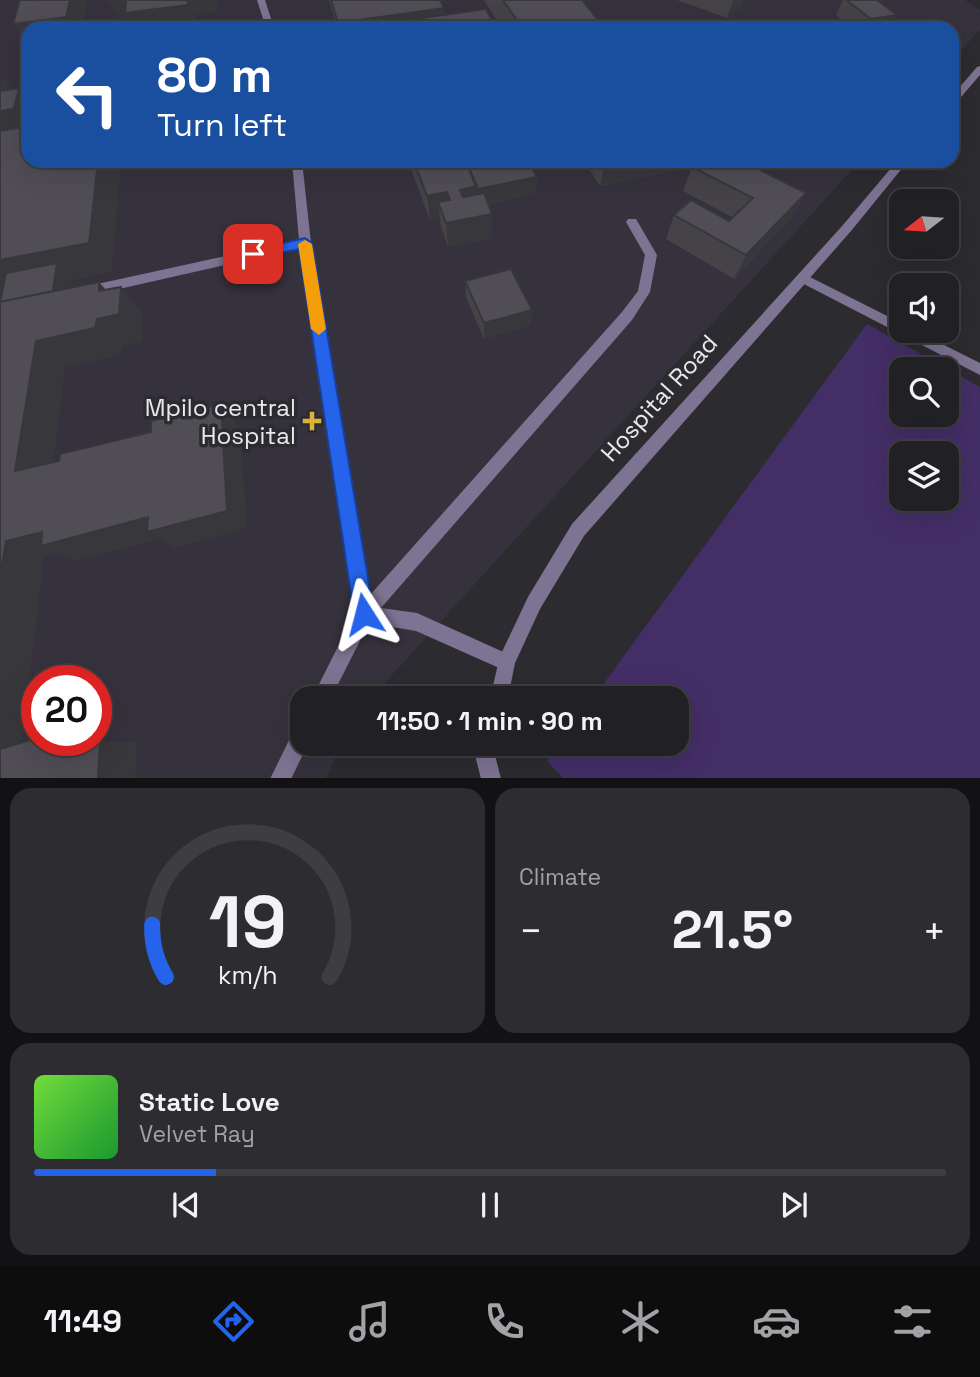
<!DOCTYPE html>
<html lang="en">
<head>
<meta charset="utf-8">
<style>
  body { margin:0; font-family:"Space Grotesk",sans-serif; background:#2d2d31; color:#f1f3f6; height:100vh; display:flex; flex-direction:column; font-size:26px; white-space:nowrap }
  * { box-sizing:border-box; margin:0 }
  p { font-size:23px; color:#a2a3a6 }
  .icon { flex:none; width:38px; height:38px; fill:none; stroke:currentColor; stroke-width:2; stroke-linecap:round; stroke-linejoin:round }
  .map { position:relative; height:778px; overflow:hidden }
  .details { display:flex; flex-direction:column; gap:10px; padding:10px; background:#121214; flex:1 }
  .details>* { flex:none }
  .top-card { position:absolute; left:21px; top:21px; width:938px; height:147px; border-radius:21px; box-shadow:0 7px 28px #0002,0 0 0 2px #3e3e41; background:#1a4fa0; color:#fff; overflow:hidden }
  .needle { width:46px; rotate:253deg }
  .tools { position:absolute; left:889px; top:189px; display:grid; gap:14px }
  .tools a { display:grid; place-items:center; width:70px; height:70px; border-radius:14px; background:#212024; box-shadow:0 7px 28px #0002,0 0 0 2px #3e3e41; font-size:35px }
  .speed { position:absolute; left:21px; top:665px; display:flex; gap:14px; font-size:35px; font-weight:700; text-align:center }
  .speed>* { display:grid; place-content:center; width:91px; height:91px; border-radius:50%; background:#212024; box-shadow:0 7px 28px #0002,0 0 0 2px #3e3e41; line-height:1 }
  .speed .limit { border:10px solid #d22; background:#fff; color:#111 }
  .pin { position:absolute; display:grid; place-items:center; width:60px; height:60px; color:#fff; margin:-30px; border-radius:14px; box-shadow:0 4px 10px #0006 }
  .me { position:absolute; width:77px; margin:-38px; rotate:351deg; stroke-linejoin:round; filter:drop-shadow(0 0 5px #0008) }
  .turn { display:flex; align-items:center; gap:24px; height:147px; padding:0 21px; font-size:32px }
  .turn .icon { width:91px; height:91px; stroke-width:2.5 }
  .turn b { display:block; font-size:49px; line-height:60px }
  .big { font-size:52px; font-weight:600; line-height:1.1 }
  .details .card { flex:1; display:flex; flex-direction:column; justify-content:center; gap:10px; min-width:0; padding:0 24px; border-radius:21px; background:#2d2d31 }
  .details .dial { align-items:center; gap:0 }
  .dial svg { height:182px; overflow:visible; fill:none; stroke:#3e3e41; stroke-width:7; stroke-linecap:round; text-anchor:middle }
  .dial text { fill:#f1f3f6; stroke:none }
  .song { display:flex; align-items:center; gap:21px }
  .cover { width:84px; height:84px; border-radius:10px; background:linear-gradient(135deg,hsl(100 70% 55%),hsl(130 70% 35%)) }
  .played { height:7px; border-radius:4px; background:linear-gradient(90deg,#2563eb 20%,#3e3e41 20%) }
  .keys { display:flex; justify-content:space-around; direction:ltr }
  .heat { display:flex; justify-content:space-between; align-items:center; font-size:38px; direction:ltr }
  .details .tiles { flex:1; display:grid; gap:10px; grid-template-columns:1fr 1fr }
  .card:last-child { grid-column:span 2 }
  .trip { position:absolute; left:290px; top:686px; width:399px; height:70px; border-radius:21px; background:#212024; box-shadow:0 7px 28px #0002,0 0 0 2px #3e3e41; font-weight:600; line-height:70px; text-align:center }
  .tabs { display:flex; height:112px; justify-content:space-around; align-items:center; background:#0d0d0e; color:#a2a3a6 }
  .tabs .icon { width:49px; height:49px }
  .tabs .selected { color:#2563eb }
  .tabs b { font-size:32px; color:#f1f3f6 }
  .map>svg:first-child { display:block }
  .built { fill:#36323d; fill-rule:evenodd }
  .green { fill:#442e66; fill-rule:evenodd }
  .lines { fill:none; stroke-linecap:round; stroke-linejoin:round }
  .lane { fill:#7d7392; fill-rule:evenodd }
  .street { fill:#7d7392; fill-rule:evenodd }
  .wall { fill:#454348 }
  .shaded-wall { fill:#38373b }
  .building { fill:#504e54; stroke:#38373b; stroke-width:2 }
  .route { fill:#2563eb; stroke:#184099; stroke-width:2 }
  .slow { fill:#f59e0b }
  .poi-dot { fill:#dbb233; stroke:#2c2b30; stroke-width:2.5 }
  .labels { text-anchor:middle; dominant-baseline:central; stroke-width:7; stroke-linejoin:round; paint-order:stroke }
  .street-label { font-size:24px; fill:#e9e8ec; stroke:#2c2b30 }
  .poi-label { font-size:24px; fill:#e9e8ec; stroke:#2c2b30; text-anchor:end }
</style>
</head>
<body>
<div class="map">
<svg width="980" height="779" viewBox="0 0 980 779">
  <rect width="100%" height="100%" fill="#2c2b30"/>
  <!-- built -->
  <path class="built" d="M 0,0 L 965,0 L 980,10 L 980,30 L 952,60 L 952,28 L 28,28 L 28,161 L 860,161 L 371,698 L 303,698 L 303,744 L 341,744 L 326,778 L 0,779 ZM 37,681 L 96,681 L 96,740 L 37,740 Z"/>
  <!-- green -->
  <path class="green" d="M 867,324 L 980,387 L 980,778 L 563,778 L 547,761 L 560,744 L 677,744 L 677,698 L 593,698 ZM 901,369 L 947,369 L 947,415 L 901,415 ZM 901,453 L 947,453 L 947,499 L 901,499 Z"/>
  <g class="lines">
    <!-- lane -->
    <path class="lane" d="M 257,0 L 265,0 L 274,28 L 266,28 Z
      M 292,161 L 302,161 L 311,243 L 370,595 L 622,312 L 638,291 L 645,255 L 626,222 L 628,219 L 636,219 L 657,255 L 650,292 L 632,320 L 381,608 L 417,613 L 512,656 L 515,662 L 512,668 L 506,671 L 416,631 L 369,623 L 331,698 L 312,698 L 355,613 L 300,248 L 88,296 L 82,291 L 88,286 L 299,240 Z
      M 802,273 L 901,323 L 901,331 L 916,331 L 980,363 L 980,375 L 798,281 L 796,278 L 798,275 Z
      M 303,723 L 303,744 L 308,744 L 291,779 L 270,779 L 296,726 Z"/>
    <!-- street -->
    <path class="street" d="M 980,66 L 980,75 L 955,104 L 952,105 L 952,96 L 977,67 Z
      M 897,161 L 908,161 L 851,231 L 584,536 L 540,609 L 515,663 L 508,698 L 490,698 L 500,656 L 528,597 L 572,524 L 843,225 Z
      M 479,744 L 499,744 L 496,759 L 501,779 L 481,779 L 476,759 Z"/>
  </g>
  <!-- wall -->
  <path class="wall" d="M 329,0 L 440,0 L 444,8 L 445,15 L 492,21 L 492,27 L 500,26 L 484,0 L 582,0 L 605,28 L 337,28 Z
    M 677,0 L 743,0 L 740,8 L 727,18 Z
    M 843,0 L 877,0 L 897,15 L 890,28 L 852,28 L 836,15 Z
    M 408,161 L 528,161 L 537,177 L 535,194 L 488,204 L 492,214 L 492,238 L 448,247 L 441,227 L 440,218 L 430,220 Z
    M 584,161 L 686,161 L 684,169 L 600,186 Z
    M 692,167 L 792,217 L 734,279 L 666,239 L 674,215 L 729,221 L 732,217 L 683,191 Z
    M 465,281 L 532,310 L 530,325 L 484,339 L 466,297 Z"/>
  <!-- shaded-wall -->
  <path class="shaded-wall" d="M 70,0 L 87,0 L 83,28 L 28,28 L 28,47 L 13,24 Z
    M 109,0 L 217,0 L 218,11 L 197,14 L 198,28 L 133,28 L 130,23 L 122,24 Z
    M 735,0 L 743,0 L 740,8 L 727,18 L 733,1 Z
    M 444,8 L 446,28 L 492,21 L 492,28 L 339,28 L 338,23 Z
    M 897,15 L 890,28 L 866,28 L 871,19 Z
    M 3,76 L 17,96 L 19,88 L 28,101 L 28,135 L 0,149 L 0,82 Z
    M 98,161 L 121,161 L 112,272 L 72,280 L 67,322 L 15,332 L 54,283 L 0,294 L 0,260 Z
    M 373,161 L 394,161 L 374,165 Z
    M 605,161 L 686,161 L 684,169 L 600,186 Z
    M 537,177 L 535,194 L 477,206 L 461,214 L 460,190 Z
    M 447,192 L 449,217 L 438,202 L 440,218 L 430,220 L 427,196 Z
    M 806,193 L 792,217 L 734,279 L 746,255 Z
    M 492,214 L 492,238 L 448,247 L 446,223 Z
    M 99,282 L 119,305 L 121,287 L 143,315 L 142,341 L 122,346 L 121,355 L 65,367 L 50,492 L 15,471 L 36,341 L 99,291 Z
    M 532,310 L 530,325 L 484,339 L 484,323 Z
    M 221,404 L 240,428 L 247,528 L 174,548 L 159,539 L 77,561 L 58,553 L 44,557 L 20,757 L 0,757 L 0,576 L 6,541 Z
    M 96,731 L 101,732 L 101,742 L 137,742 L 135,779 L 98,779 L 60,754 L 61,740 L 96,740 Z"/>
  <!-- building -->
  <path class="building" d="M 20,0 L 70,0 L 66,17 L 13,24 Z
    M 126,0 L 188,0 L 188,5 L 125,13 Z
    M 331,0 L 440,0 L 444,8 L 338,23 Z
    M 503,0 L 582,0 L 605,28 L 522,28 Z
    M 846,0 L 877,0 L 897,15 L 871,19 Z
    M 486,9 L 492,21 L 443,28 L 366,28 L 365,26 Z
    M 508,25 L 509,28 L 484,28 Z
    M 19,88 L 14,109 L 0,111 L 0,91 Z
    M 28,126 L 28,161 L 98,161 L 89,243 L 0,260 L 0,131 Z
    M 414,161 L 466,161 L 477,186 L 460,190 L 463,197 L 484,193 L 492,214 L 446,223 L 438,202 L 450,200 L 447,192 L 427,196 Z
    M 466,161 L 528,161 L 537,177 L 477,189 Z
    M 699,161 L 742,161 L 806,193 L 746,255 L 674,215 L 691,200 L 729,221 L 753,198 L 692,167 Z
    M 57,263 L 53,291 L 0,302 L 6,273 Z
    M 511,269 L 532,310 L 484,323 L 465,281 Z
    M 99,282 L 99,291 L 121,287 L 119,314 L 97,319 L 95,328 L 36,341 L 15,471 L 59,461 L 60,454 L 151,432 L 151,421 L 221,404 L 227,511 L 147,532 L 148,517 L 41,546 L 42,532 L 6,541 L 0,576 L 0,302 Z
    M 37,738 L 37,740 L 61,740 L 60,754 L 100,742 L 98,779 L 0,779 L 0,749 Z"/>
  <!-- route -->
  <path class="route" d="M 305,238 L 312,243 L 374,614 L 371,621 L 364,624 L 357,621 L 354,614 L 299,249 L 253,259 L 246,254 L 253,250 Z"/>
  <!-- slow -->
  <path class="slow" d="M 305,240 L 312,244 L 326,329 L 319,335 L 311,329 L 298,244 Z"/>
  <!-- markers -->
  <path class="poi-dot" d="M308.5 410.5h7v7h7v7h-7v7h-7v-7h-7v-7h7z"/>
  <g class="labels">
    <!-- street labels -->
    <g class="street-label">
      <text transform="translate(659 398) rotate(-48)">Hospital Road</text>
    </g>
    <!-- poi labels -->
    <g class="poi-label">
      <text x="296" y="407">Mpilo central<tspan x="296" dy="28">Hospital</tspan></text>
    </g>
  </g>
</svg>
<div class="tools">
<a><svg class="needle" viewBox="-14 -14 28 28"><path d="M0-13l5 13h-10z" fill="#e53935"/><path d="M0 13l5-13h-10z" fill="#a2a3a6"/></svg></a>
<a><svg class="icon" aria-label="sound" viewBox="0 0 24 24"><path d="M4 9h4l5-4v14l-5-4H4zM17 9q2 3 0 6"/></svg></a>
<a><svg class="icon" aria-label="search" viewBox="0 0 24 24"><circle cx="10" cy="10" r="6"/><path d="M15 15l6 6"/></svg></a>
<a><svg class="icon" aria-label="layers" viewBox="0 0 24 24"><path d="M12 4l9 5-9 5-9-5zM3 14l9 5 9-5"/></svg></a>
</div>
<div class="speed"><div class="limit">20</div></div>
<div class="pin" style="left:253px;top:254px;background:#d93025"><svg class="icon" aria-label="arrive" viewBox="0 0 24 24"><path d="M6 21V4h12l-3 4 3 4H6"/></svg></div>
<svg class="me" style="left:364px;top:614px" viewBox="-20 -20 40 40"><path d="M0-17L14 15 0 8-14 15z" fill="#2563eb" stroke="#fff" stroke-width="4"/></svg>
<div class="trip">11:50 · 1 min · 90 m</div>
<div class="top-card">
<div class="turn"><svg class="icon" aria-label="left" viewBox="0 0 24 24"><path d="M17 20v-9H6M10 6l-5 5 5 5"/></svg><div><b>80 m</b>Turn left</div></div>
</div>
</div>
<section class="details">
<div class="tiles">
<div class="card dial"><svg viewBox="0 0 100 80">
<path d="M14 69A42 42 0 1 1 86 69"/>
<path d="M14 69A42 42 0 0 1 8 46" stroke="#2563eb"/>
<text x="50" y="56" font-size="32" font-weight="700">19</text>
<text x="50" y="72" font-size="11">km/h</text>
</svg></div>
<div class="card"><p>Climate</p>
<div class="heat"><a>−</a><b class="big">21.5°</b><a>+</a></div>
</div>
<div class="card">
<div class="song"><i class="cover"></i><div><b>Static Love</b><p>Velvet Ray</p></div></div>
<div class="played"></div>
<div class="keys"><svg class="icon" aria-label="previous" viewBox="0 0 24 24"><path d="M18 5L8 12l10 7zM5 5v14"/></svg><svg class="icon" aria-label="pause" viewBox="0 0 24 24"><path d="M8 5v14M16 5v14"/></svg><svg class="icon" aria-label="next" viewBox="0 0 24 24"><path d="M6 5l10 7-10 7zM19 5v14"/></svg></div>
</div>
</div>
</section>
<nav class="tabs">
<b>11:49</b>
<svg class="icon selected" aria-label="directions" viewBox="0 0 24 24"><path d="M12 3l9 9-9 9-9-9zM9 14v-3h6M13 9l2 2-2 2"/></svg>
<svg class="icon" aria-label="music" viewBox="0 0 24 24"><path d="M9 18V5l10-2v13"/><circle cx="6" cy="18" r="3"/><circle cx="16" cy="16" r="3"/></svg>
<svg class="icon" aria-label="phone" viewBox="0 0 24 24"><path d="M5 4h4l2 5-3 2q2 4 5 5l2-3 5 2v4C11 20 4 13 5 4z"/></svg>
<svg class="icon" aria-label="climate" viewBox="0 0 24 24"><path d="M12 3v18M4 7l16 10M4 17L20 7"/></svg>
<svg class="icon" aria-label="car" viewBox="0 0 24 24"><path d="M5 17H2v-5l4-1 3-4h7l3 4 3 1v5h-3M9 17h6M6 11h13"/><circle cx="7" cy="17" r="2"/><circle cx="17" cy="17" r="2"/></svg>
<svg class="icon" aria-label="filters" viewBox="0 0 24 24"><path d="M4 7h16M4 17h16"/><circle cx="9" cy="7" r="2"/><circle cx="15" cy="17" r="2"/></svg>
</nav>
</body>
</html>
